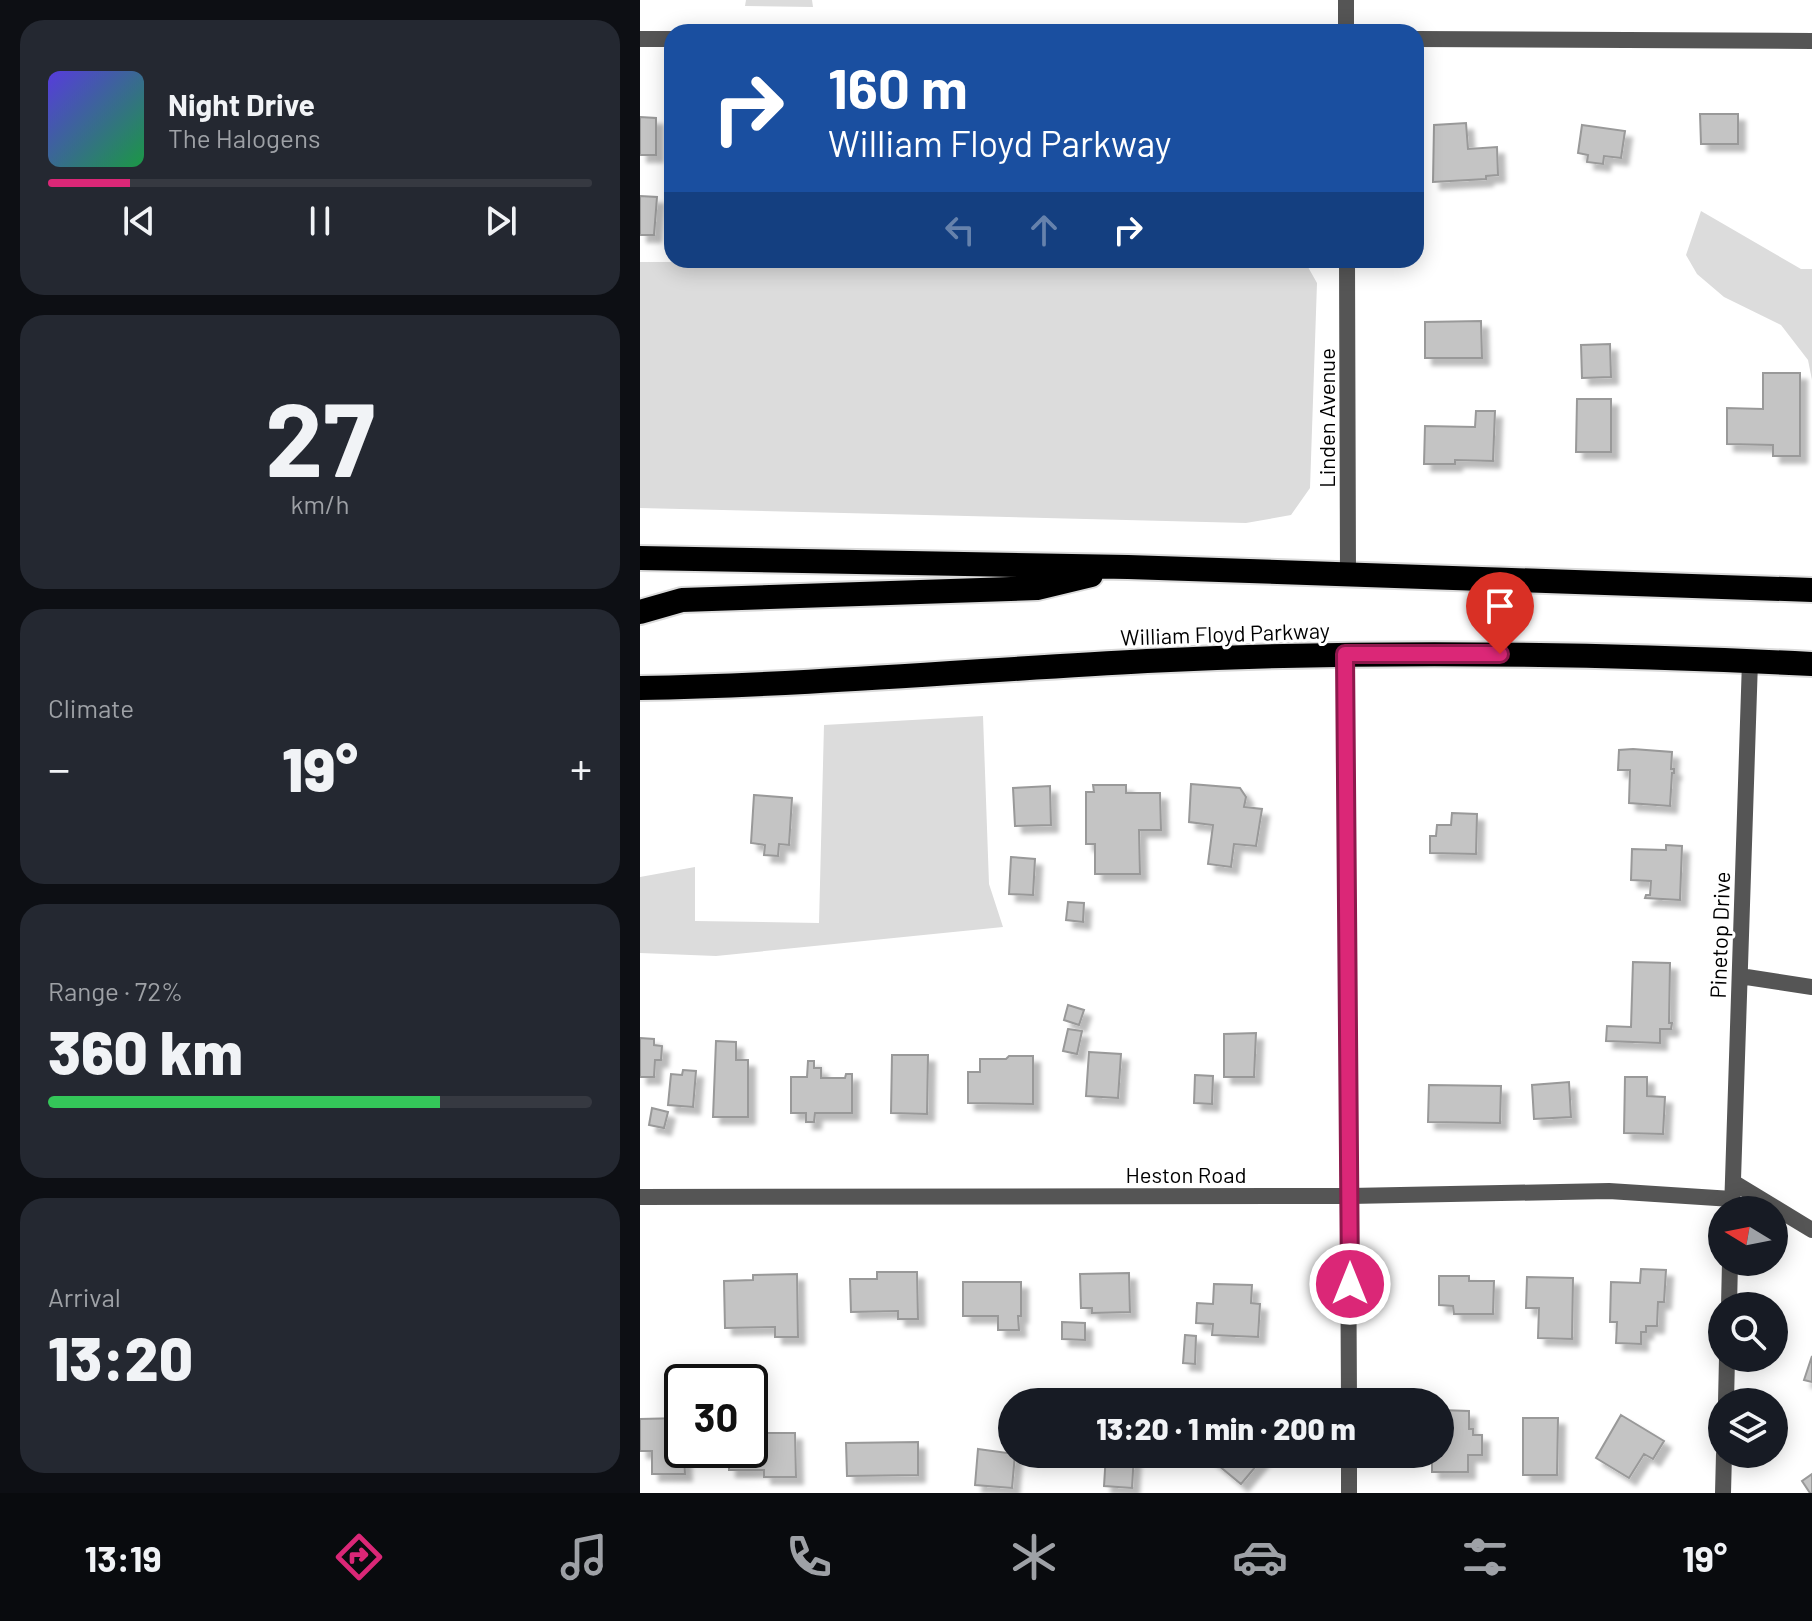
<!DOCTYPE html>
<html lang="en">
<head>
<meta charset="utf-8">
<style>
  body { margin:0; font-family:Barlow,sans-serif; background:#242831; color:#f1f3f6; height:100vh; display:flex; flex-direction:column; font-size:30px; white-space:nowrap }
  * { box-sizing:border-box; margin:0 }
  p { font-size:26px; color:#9ea1a6 }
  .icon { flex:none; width:44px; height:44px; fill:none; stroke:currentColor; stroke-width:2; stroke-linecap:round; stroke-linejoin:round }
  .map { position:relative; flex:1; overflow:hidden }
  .sheet { display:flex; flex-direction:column; gap:20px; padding:20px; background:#0d0f14; width:640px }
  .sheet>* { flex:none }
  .banner { position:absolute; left:24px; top:24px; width:760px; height:244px; border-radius:24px; box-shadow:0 4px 20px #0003; background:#1a4fa0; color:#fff; overflow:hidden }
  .needle { width:52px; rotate:280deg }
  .controls { position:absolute; left:1068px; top:1196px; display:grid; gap:16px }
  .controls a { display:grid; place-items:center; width:80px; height:80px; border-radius:50%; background:#171b24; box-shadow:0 4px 20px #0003; font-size:40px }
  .speed { position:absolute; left:24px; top:1364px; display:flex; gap:16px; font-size:40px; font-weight:700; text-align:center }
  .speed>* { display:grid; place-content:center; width:104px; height:104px; border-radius:50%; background:#171b24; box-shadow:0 4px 20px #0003; line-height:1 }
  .speed .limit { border:4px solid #111; border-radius:12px; background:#fff; color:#111 }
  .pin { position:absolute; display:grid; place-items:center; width:68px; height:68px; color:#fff; margin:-82px -34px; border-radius:50% 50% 50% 0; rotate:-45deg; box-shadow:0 0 8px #0007 }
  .pin .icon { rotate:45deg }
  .me { position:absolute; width:88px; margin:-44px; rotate:0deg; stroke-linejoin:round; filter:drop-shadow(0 0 6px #0008) }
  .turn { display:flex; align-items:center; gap:28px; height:168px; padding:0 32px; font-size:36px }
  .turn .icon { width:104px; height:104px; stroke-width:2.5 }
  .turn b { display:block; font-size:56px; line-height:68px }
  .lanes { display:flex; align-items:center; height:76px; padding:0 32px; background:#0003; justify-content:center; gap:40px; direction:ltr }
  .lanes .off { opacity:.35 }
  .big { font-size:60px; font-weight:800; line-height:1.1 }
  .sheet .card { flex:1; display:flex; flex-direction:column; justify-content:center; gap:12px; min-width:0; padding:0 28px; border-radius:24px; background:#242831 }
  .sheet .dial { align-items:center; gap:0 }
  .dial b { font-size:104px; line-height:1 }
  .song { display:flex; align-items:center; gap:24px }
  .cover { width:96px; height:96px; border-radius:12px; background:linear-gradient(135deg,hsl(250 70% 55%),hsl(140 70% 35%)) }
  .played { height:8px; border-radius:4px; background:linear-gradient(90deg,#db2777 15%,#363941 15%) }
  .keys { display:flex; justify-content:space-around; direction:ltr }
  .heat { display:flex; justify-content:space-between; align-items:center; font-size:44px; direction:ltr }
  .charge { height:12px; border-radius:6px; background:linear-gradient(90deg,#34c759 72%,#363941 0) }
  .trip { position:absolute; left:358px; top:1388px; width:456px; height:80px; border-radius:40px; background:#171b24; box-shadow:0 4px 20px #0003; font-weight:800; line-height:80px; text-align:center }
  .menu { display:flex; height:128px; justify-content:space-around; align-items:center; background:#090b0e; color:#9ea1a6 }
  .menu .icon { width:56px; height:56px }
  .menu .active { color:#db2777 }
  .menu b { font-size:36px; color:#f1f3f6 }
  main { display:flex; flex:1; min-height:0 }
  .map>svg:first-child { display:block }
  .green { fill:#dcdcdc }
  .building { fill:#c4c4c4; stroke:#999; stroke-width:2; filter:url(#shadow) }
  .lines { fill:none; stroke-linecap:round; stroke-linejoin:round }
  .highway-casing { stroke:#dbdbdb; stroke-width:28 }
  .street { stroke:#555; stroke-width:16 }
  .highway { stroke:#000; stroke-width:24 }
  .route-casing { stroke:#8e194d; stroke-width:20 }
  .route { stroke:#db2777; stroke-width:14 }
  .labels { text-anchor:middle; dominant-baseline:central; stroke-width:6; stroke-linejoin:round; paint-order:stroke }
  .street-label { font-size:22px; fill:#000; stroke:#fff }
</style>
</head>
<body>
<main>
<section class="sheet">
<div class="card">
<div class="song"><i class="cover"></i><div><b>Night Drive</b><p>The Halogens</p></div></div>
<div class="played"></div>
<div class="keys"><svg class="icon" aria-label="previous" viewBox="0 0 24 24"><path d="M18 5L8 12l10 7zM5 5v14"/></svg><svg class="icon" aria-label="pause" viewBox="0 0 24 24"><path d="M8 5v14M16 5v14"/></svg><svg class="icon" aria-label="next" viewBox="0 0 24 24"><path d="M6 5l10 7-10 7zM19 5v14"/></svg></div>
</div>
<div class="card dial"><b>27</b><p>km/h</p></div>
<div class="card"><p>Climate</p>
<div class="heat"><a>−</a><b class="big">19°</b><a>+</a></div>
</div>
<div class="card"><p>Range · 72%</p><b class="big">360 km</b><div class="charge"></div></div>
<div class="card"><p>Arrival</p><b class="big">13:20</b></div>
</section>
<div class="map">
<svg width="1172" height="1493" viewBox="0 0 1172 1493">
  <defs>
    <filter id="shadow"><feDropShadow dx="7" dy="7" stdDeviation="2" flood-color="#0004"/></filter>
  </defs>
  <rect width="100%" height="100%" fill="#fff"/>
  <!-- green -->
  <path class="green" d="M 106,0 L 172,0 L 173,7 L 105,6 Z
    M 1061,211 L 1161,269 L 1172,269 L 1172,380 L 1168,360 L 1141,325 L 1084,297 L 1057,274 L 1046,255 Z
    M 664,260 L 677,283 L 670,488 L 651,515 L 606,523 L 0,508 L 0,262 Z
    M 343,716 L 349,884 L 363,927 L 76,956 L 0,953 L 0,877 L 55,867 L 55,921 L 179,923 L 184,725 Z"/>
  <!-- building -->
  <path class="building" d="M 1060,114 L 1098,114 L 1098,144 L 1061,144 Z
    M 0,117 L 16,118 L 16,155 L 0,155 Z
    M 826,123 L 828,149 L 857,147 L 858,175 L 846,176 L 846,179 L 793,182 L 794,125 Z
    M 942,125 L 985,131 L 981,158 L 964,156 L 963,164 L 947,162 L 948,155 L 938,153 Z
    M 0,196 L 17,197 L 14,235 L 0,235 Z
    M 841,321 L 842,358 L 785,358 L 785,322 Z
    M 970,344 L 971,377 L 942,378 L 941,345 Z
    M 1123,373 L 1160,373 L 1160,456 L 1133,456 L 1133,445 L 1087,444 L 1087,408 L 1123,409 Z
    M 937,399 L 971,399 L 971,452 L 936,452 Z
    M 836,411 L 855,411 L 853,461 L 815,460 L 815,464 L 784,464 L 785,426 L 835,427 Z
    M 993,749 L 1032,752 L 1031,769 L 1034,769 L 1034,773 L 1032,773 L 1030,806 L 989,803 L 990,770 L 978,770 L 979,750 Z
    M 551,784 L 600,788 L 606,797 L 604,807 L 622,809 L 616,846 L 594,844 L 591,867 L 568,864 L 573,825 L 549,822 Z
    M 453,785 L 486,785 L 486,793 L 520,793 L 521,830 L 499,830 L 500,874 L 455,874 L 455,844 L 446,844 L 446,792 L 454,792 Z
    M 410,786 L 411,825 L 375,826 L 373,788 Z
    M 114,795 L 152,798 L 149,845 L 139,844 L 138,856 L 124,855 L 125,845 L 111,843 Z
    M 812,813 L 837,814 L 836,854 L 790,853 L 790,836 L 796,836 L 797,825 L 811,825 Z
    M 1026,845 L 1042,846 L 1040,900 L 1005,898 L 1006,895 L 1010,895 L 1011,881 L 991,880 L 992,849 L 1026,850 Z
    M 371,857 L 395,859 L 393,895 L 369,894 Z
    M 428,902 L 444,903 L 443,922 L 426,920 Z
    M 993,962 L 1030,963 L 1029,1023 L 1032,1023 L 1031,1029 L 1020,1029 L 1020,1043 L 966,1041 L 967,1026 L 991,1027 Z
    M 428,1005 L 444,1010 L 439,1025 L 424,1020 Z
    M 428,1029 L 442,1031 L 437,1054 L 423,1051 Z
    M 616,1033 L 614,1077 L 584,1077 L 584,1034 Z
    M 0,1038 L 14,1039 L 14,1045 L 22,1046 L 21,1060 L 15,1060 L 14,1077 L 0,1077 Z
    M 76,1041 L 96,1042 L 96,1060 L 108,1060 L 108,1117 L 73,1117 Z
    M 449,1052 L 481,1054 L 478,1098 L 446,1096 Z
    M 252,1055 L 288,1055 L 287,1114 L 251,1113 Z
    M 369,1056 L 393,1056 L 393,1104 L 328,1103 L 328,1072 L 340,1072 L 340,1059 L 366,1059 Z
    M 168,1061 L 174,1061 L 174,1068 L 181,1068 L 181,1078 L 205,1078 L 206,1074 L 212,1074 L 212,1113 L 175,1113 L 174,1122 L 166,1122 L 166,1113 L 151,1113 L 151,1077 L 167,1077 Z
    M 43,1070 L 56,1071 L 53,1107 L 28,1105 L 31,1074 L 42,1075 Z
    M 555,1075 L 573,1076 L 572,1104 L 554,1103 Z
    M 985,1077 L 1007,1077 L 1007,1096 L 1025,1097 L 1023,1134 L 984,1133 Z
    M 929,1082 L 931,1117 L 894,1119 L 892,1085 Z
    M 789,1085 L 861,1086 L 860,1123 L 788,1122 Z
    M 12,1108 L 28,1112 L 24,1128 L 9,1125 Z
    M 1001,1269 L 1026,1270 L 1024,1302 L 1018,1302 L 1017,1326 L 1006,1326 L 1006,1332 L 1001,1332 L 1001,1344 L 976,1343 L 977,1322 L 970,1322 L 971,1282 L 1000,1283 Z
    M 237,1272 L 277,1272 L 278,1319 L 258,1319 L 258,1311 L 211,1312 L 210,1279 L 237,1279 Z
    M 489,1273 L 490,1312 L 452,1313 L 452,1308 L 441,1308 L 440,1274 Z
    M 157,1274 L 158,1337 L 135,1337 L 135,1327 L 85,1328 L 84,1281 L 113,1280 L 113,1275 Z
    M 799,1276 L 829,1276 L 829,1281 L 854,1281 L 853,1314 L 814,1314 L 813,1306 L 799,1305 Z
    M 887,1277 L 933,1278 L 932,1339 L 898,1338 L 899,1308 L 886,1308 Z
    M 323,1282 L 381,1282 L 381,1316 L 378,1316 L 379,1330 L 358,1330 L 358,1316 L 323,1316 Z
    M 574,1284 L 612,1285 L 611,1303 L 620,1304 L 618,1337 L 572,1335 L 573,1324 L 556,1323 L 557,1303 L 573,1304 Z
    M 422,1322 L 445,1323 L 445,1340 L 422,1339 Z
    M 545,1335 L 556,1336 L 555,1364 L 543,1363 Z
    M 1172,1356 L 1172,1382 L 1164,1380 Z
    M 800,1410 L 829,1411 L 829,1429 L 833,1429 L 833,1435 L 842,1435 L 842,1455 L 828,1455 L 828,1472 L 792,1472 L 792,1454 L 800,1454 Z
    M 981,1415 L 1024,1441 L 1013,1459 L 1004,1454 L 989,1478 L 956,1458 Z
    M 42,1418 L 45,1474 L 12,1474 L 12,1451 L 0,1451 L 0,1419 Z
    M 883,1418 L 918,1418 L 917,1475 L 883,1475 Z
    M 110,1433 L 155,1433 L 156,1477 L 124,1477 L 124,1470 L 89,1470 L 89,1450 L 110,1450 Z
    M 278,1442 L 278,1475 L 207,1476 L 206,1443 Z
    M 338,1449 L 375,1454 L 372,1488 L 335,1485 Z
    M 466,1454 L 494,1454 L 492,1488 L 464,1486 Z
    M 569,1454 L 616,1454 L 622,1459 L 601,1484 L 567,1456 Z
    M 1172,1474 L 1172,1493 L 1170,1493 L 1162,1481 Z"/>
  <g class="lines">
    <!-- highway casing -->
    <g class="highway-casing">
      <path id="highway" d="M 0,558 L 488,567 L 1172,590
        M 0,612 L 42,600 L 397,588 L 451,575
        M 0,688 C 169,685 338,670 507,661 C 729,650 950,653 1172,664"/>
    </g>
    <!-- street -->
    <path class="street" d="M 706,0 L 706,32
      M 0,39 L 32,39
      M 776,39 L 1172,41
      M 707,260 L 708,575
      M 705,654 L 709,1402
      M 1100,976 L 1172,987
      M 1093,1182 L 1172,1230
      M 0,1197 L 710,1196 L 969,1191 L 1092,1199
      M 1092,1210 L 1110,661
      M 1089,1306 L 1090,1262
      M 1086,1402 L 1087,1358
      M 709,1493 L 709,1454
      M 1083,1493 L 1084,1454"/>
    <!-- highway -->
    <use href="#highway" class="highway"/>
  </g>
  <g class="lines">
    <!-- route casing -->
    <g class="route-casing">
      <path id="route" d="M 710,1284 L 705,654 L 860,654"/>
    </g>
    <!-- route -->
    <use href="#route" class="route"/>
  </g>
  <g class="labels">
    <!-- street labels -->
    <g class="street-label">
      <text transform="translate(686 418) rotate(-90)">Linden Avenue</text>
      <text transform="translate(585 633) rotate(-2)">William Floyd Parkway</text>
      <text transform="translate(1079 935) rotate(-88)">Pinetop Drive</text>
      <text x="546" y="1174">Heston Road</text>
    </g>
  </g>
</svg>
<div class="controls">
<a><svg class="needle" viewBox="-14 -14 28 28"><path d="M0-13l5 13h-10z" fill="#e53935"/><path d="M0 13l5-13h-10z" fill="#9ea1a6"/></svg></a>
<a><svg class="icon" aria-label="search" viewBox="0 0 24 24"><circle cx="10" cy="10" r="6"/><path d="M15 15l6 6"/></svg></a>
<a><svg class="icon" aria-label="layers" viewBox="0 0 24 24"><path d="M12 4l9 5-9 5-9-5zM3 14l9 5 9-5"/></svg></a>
</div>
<div class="speed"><div class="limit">30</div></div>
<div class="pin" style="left:860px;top:654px;background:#d93025"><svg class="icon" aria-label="arrive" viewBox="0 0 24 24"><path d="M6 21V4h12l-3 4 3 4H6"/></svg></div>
<svg class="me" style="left:710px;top:1284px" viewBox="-20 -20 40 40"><circle r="17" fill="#db2777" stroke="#fff" stroke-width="3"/><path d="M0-11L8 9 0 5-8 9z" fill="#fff"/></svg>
<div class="trip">13:20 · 1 min · 200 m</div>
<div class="banner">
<div class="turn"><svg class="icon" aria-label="right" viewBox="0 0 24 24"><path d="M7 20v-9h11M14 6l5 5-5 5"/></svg><div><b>160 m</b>William Floyd Parkway</div></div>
<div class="lanes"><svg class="icon off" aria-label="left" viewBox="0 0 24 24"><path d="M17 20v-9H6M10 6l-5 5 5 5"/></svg><svg class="icon off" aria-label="ahead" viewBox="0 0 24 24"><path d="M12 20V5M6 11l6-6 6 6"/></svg><svg class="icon" aria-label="right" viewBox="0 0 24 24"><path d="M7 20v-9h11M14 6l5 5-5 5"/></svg></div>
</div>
</div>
</main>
<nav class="menu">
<b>13:19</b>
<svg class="icon active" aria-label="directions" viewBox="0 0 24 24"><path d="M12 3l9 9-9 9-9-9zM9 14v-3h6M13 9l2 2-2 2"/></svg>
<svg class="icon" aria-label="music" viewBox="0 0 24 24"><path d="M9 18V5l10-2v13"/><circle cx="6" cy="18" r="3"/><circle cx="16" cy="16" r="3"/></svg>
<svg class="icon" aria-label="phone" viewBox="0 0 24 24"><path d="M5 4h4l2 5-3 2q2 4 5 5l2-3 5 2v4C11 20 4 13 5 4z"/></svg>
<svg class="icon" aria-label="climate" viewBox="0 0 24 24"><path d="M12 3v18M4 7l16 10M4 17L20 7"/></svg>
<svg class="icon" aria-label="car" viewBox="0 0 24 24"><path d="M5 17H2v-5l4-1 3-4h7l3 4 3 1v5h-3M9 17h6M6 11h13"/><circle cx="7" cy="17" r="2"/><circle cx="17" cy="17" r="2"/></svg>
<svg class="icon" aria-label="filters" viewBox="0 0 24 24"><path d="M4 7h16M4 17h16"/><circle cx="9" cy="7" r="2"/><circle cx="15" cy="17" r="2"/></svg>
<b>19°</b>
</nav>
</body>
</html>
